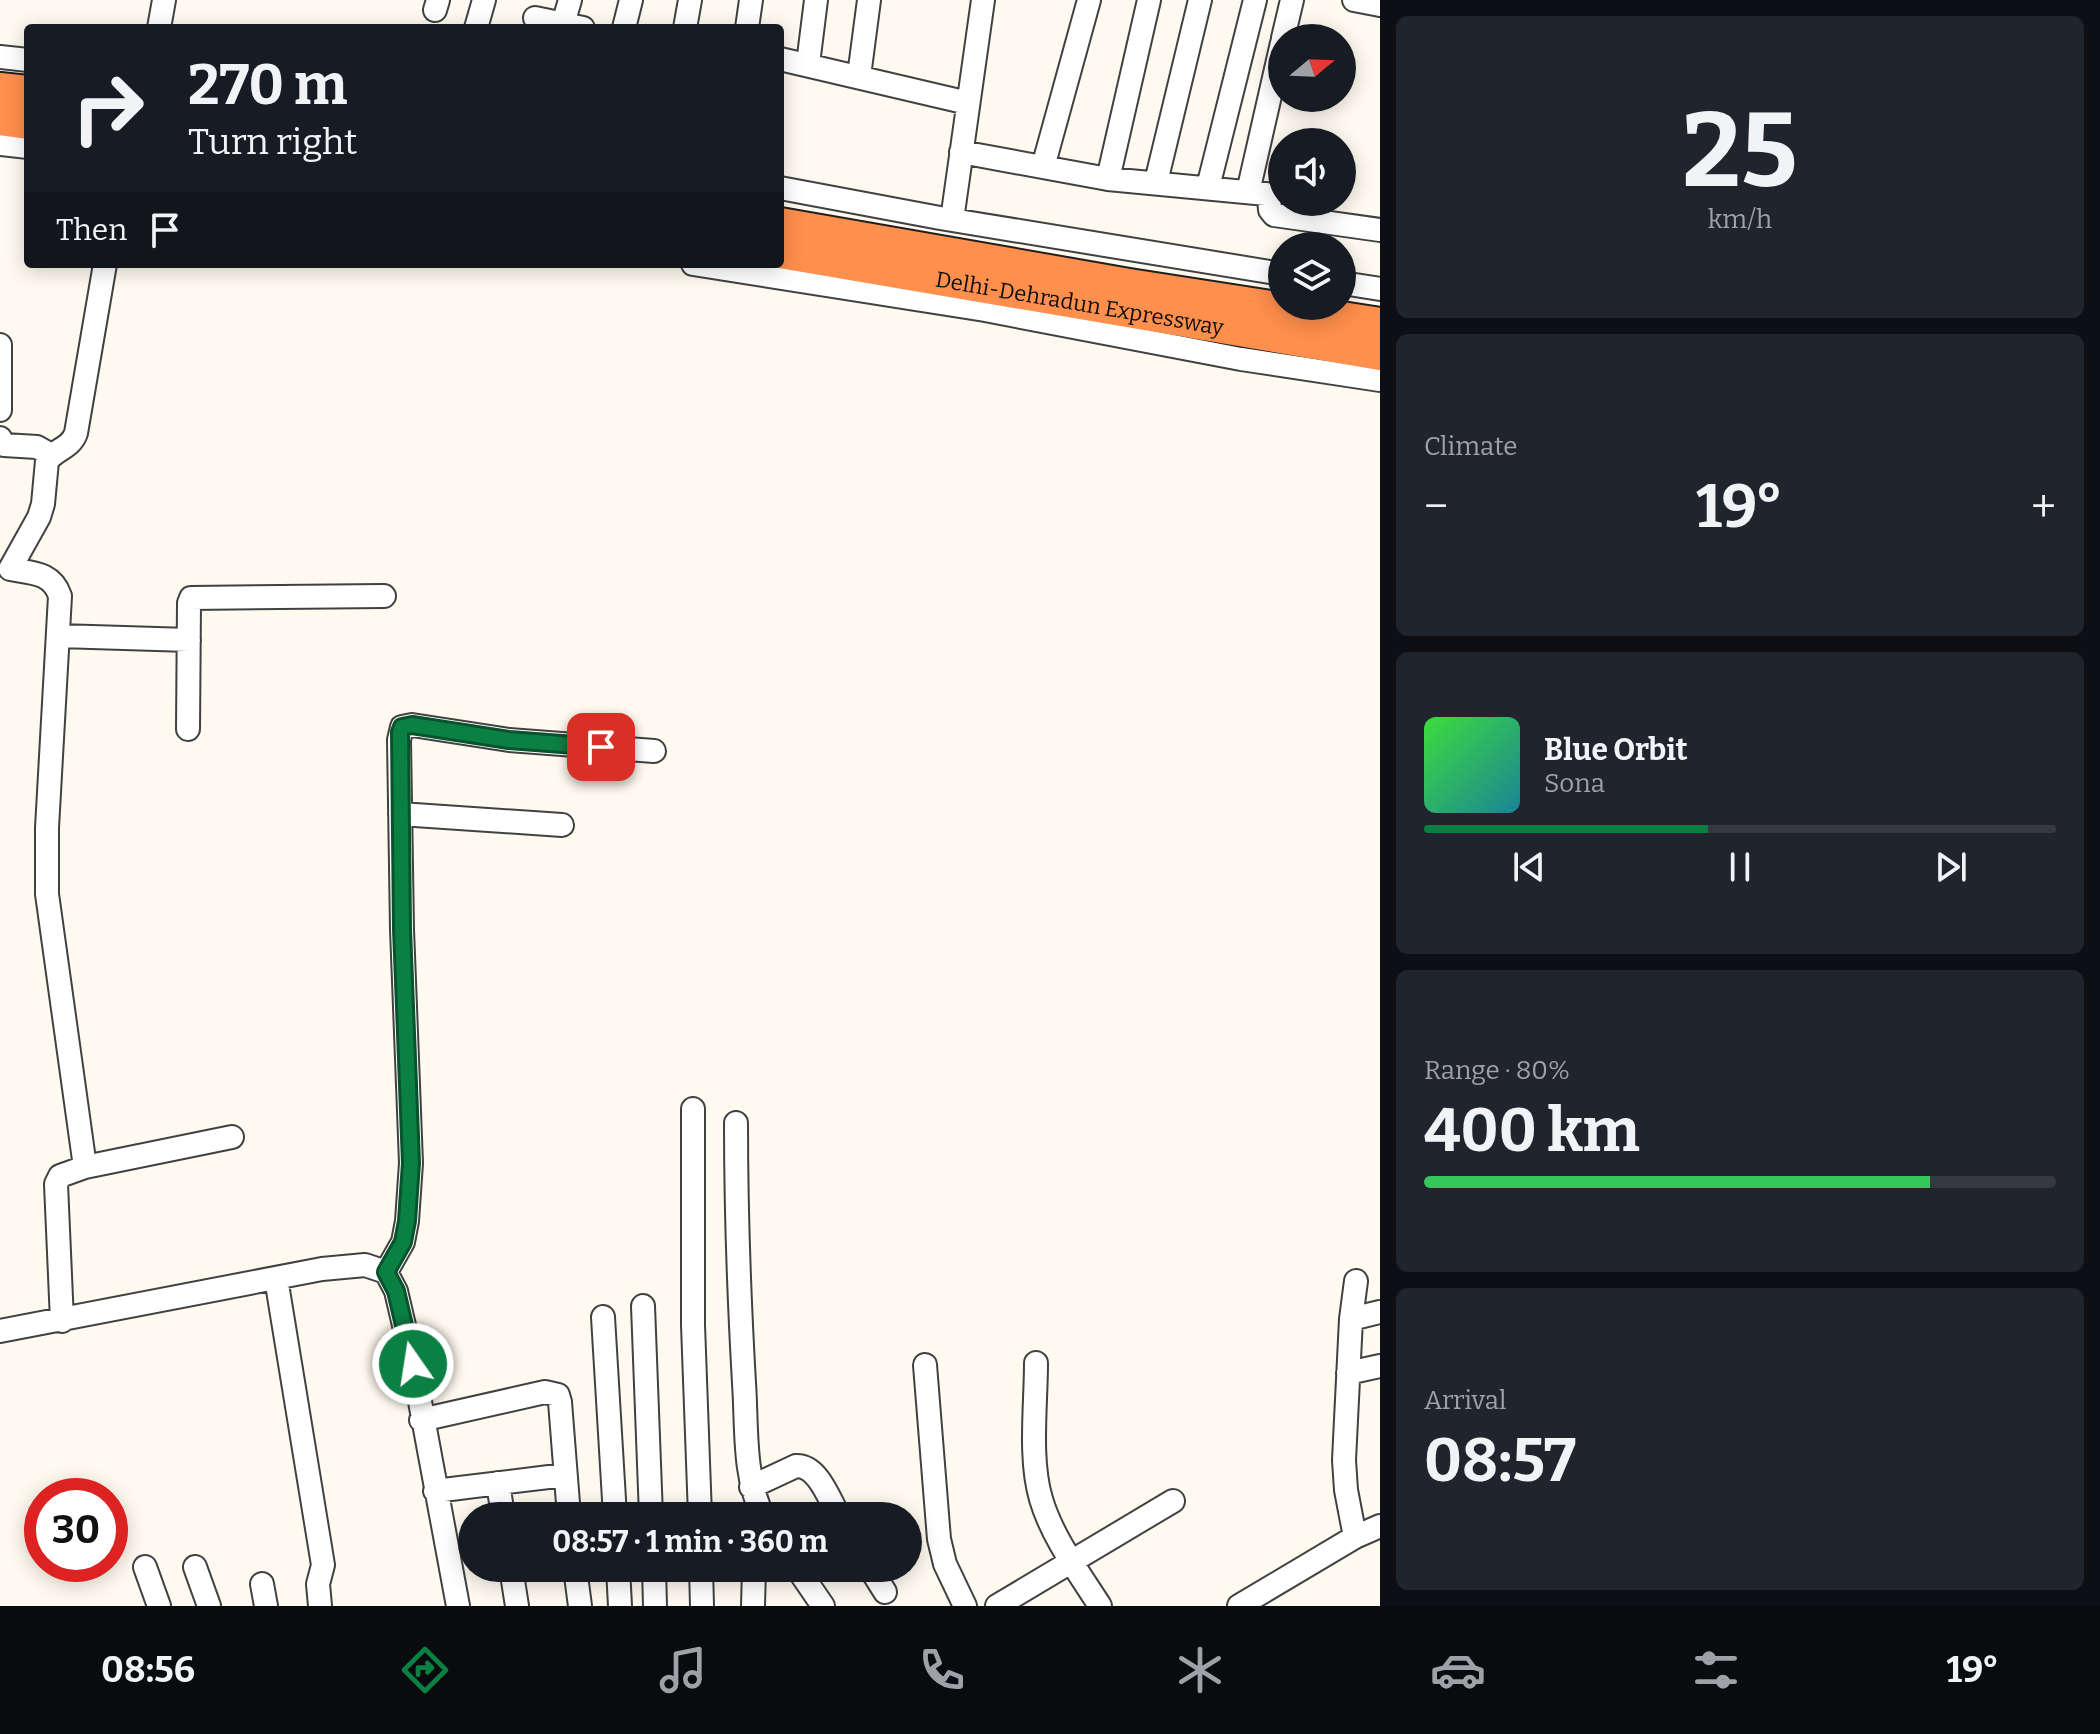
<!DOCTYPE html>
<html lang="en">
<head>
<meta charset="utf-8">
<style>
  body { margin:0; font-family:Bitter,serif; background:#20242c; color:#f1f3f6; height:100vh; display:flex; flex-direction:column; font-size:30px; white-space:nowrap }
  * { box-sizing:border-box; margin:0 }
  p { font-size:26px; color:#9ea1a6 }
  .icon { flex:none; width:44px; height:44px; fill:none; stroke:currentColor; stroke-width:2; stroke-linecap:round; stroke-linejoin:round }
  .map { position:relative; flex:1; overflow:hidden }
  .panel { display:flex; flex-direction:column; gap:16px; padding:16px; background:#0d0f14; width:720px }
  .panel>* { flex:none }
  .guide { position:absolute; left:24px; top:24px; width:760px; height:244px; border-radius:8px; box-shadow:0 4px 20px #0003; background:#171b24; color:#f1f3f6; overflow:hidden }
  .needle { width:52px; rotate:71deg }
  .controls { position:absolute; left:1268px; top:24px; display:grid; gap:16px }
  .controls a { display:grid; place-items:center; width:88px; height:88px; border-radius:50%; background:#171b24; box-shadow:0 4px 20px #0003; font-size:40px }
  .speed { position:absolute; left:24px; top:1478px; display:flex; gap:16px; font-size:40px; font-weight:700; text-align:center }
  .speed>* { display:grid; place-content:center; width:104px; height:104px; border-radius:50%; background:#171b24; box-shadow:0 4px 20px #0003; line-height:1 }
  .speed .limit { border:12px solid #d22; background:#fff; color:#111 }
  .pin { position:absolute; display:grid; place-items:center; width:68px; height:68px; color:#fff; margin:-34px; border-radius:16px; box-shadow:0 4px 12px #0006 }
  .me { position:absolute; width:88px; margin:-44px; rotate:347deg; stroke-linejoin:round; filter:drop-shadow(0 0 6px #0008) }
  .turn { display:flex; align-items:center; gap:28px; height:168px; padding:0 32px; font-size:36px }
  .turn .icon { width:104px; height:104px; stroke-width:2.5 }
  .turn b { display:block; font-size:56px; line-height:68px }
  .then { display:flex; align-items:center; height:76px; padding:0 32px; background:#0003; gap:16px; font-size:30px }
  .big { font-size:60px; font-weight:700; line-height:1.1 }
  .panel .tile { flex:1; display:flex; flex-direction:column; justify-content:center; gap:12px; min-width:0; padding:0 28px; border-radius:12px; background:#20242c }
  .panel .dial { align-items:center; gap:0 }
  .dial b { font-size:104px; line-height:1 }
  .song { display:flex; align-items:center; gap:24px }
  .cover { width:96px; height:96px; border-radius:12px; background:linear-gradient(135deg,hsl(120 70% 55%),hsl(190 70% 35%)) }
  .played { height:8px; border-radius:4px; background:linear-gradient(90deg,#0b8043 45%,#363941 45%) }
  .keys { display:flex; justify-content:space-around; direction:ltr }
  .heat { display:flex; justify-content:space-between; align-items:center; font-size:44px; direction:ltr }
  .charge { height:12px; border-radius:6px; background:linear-gradient(90deg,#34c759 80%,#363941 0) }
  .trip { position:absolute; left:458px; top:1502px; width:464px; height:80px; border-radius:40px; background:#171b24; box-shadow:0 4px 20px #0003; font-weight:700; line-height:80px; text-align:center }
  .menu { display:flex; height:128px; justify-content:space-around; align-items:center; background:#090b0e; color:#9ea1a6 }
  .menu .icon { width:56px; height:56px }
  .menu .selected { color:#0b8043 }
  .menu b { font-size:36px; color:#f1f3f6 }
  main { display:flex; flex:1; min-height:0 }
  .map>svg:first-child { display:block }
  .lines { fill:none; stroke-linecap:round; stroke-linejoin:round }
  .minor-casing { stroke:#414141; stroke-width:26 }
  .highway-casing { stroke:#1f1f1f; stroke-width:36 }
  .minor { stroke:#fff; stroke-width:22 }
  .highway { stroke:#ff8f4d; stroke-width:32 }
  .route-casing { stroke:#07532c; stroke-width:20 }
  .route { stroke:#0b8043; stroke-width:14 }
  .labels { text-anchor:middle; dominant-baseline:central; stroke-width:8; stroke-linejoin:round; paint-order:stroke }
  .street-label { font-size:22px; fill:#0e0e0e; stroke:#fff }
</style>
</head>
<body>
<main>
<div class="map">
<svg width="1380" height="1606" viewBox="0 0 1380 1606">
  <rect width="100%" height="100%" fill="#fffaef"/>
  <g class="lines">
    <!-- minor casing -->
    <g class="minor-casing">
      <path id="minor" d="M 1354,0 L 1380,5
        M 435,10 L 438,0
        M 535,18 L 583,28
        M 563,24 L 570,0
        M 159,28 L 164,0
        M 476,28 L 484,0
        M 624,28 L 631,0
        M 685,28 L 690,0
        M 747,28 L 751,0
        M 1283,38 L 1292,0
        M 0,57 L 28,60
        M 780,59 L 968,103
        M 808,64 L 816,0
        M 859,76 L 869,0
        M 0,144 L 28,147
        M 961,152 L 1108,179 L 1266,194 L 1269,196 L 1270,210 L 1274,215 L 1380,230
        M 1043,167 L 1089,0
        M 1108,179 L 1149,0
        M 1156,182 L 1200,0
        M 1208,187 L 1255,0
        M 780,188 L 940,218 L 1282,274
        M 1248,192 L 1282,43
        M 952,220 L 983,0
        M 693,264 L 985,310 L 1241,359 L 1380,380
        M 1342,283 L 1380,289
        M 0,345 L 0,410
        M 0,438 L 4,445 L 37,447 L 51,455
        M 59,636 L 189,640
        M 188,729 L 189,603 L 191,598 L 384,596
        M 400,814 L 562,825
        M 693,1109 L 693,1325 L 700,1516
        M 736,1123 C 736,1210 739,1296 744,1383 C 747,1426 743,1476 763,1516
        M 85,1167 L 232,1137
        M 386,1272 L 403,1242 L 407,1221 L 411,1163 L 402,929 L 399,740 L 402,727 L 412,725 L 509,740 L 654,751
        M 276,1278 L 323,1565 L 318,1584 L 320,1606
        M 643,1306 L 651,1516
        M 603,1317 L 615,1516
        M 1351,1319 L 1380,1312
        M 62,1321 L 56,1184 L 60,1176 L 85,1167 L 47,894 L 47,828 L 60,596 C 52,572 32,573 10,569 L 39,517 L 43,504 L 47,461 C 56,449 71,448 76,433 L 105,264
        M 0,1331 L 322,1269 L 365,1265 L 386,1272 L 396,1291 L 413,1364 L 458,1606
        M 1036,1363 C 1036,1405 1029,1459 1041,1499 C 1052,1537 1079,1573 1100,1606
        M 925,1365 L 939,1539 L 945,1564 L 965,1606
        M 1348,1373 L 1380,1366
        M 421,1420 L 545,1392 L 558,1395 L 560,1402 L 569,1516
        M 498,1483 L 503,1516
        M 751,1487 L 796,1466 C 818,1465 829,1499 839,1516
        M 435,1491 L 565,1475
        M 1355,1537 L 1346,1490 L 1344,1460 L 1351,1319 L 1356,1281
        M 145,1567 L 159,1606
        M 195,1567 L 209,1606
        M 511,1568 L 517,1606
        M 575,1568 L 580,1606
        M 618,1568 L 620,1606
        M 654,1568 L 655,1606
        M 701,1568 L 702,1606
        M 797,1568 L 823,1606
        M 870,1568 L 885,1592
        M 262,1584 L 266,1606
        M 753,1606 L 754,1568
        M 997,1606 L 1173,1501
        M 1239,1606 L 1355,1537 L 1380,1526"/>
    </g>
    <!-- highway casing -->
    <g class="highway-casing">
      <g id="highway">
        <path d="M 0,89 L 28,92"/>
        <path d="M 0,119 L 28,123"/>
        <path d="M 780,224 L 1129,285 L 1380,324"/>
        <path id="s1" d="M 780,252 L 1380,354"/>
      </g>
    </g>
    <!-- minor -->
    <use href="#minor" class="minor"/>
    <!-- highway -->
    <use href="#highway" class="highway"/>
  </g>
  <g class="lines">
    <!-- route casing -->
    <g class="route-casing">
      <path id="route" d="M 413,1364 L 396,1291 L 386,1272 L 403,1242 L 407,1221 L 411,1163 L 402,929 L 400,732 L 402,727 L 412,725 L 509,740 L 601,747"/>
    </g>
    <!-- route -->
    <use href="#route" class="route"/>
  </g>
  <g class="labels">
    <!-- street labels -->
    <g class="street-label">
      <text stroke="none"><textPath href="#s1" startOffset="304">Delhi-Dehradun Expressway</textPath></text>
    </g>
  </g>
</svg>
<div class="controls">
<a><svg class="needle" viewBox="-14 -14 28 28"><path d="M0-13l5 13h-10z" fill="#e53935"/><path d="M0 13l5-13h-10z" fill="#9ea1a6"/></svg></a>
<a><svg class="icon" aria-label="sound" viewBox="0 0 24 24"><path d="M4 9h4l5-4v14l-5-4H4zM17 9q2 3 0 6"/></svg></a>
<a><svg class="icon" aria-label="layers" viewBox="0 0 24 24"><path d="M12 4l9 5-9 5-9-5zM3 14l9 5 9-5"/></svg></a>
</div>
<div class="speed"><div class="limit">30</div></div>
<div class="pin" style="left:601px;top:747px;background:#d93025"><svg class="icon" aria-label="arrive" viewBox="0 0 24 24"><path d="M6 21V4h12l-3 4 3 4H6"/></svg></div>
<svg class="me" style="left:413px;top:1364px" viewBox="-20 -20 40 40"><circle r="17" fill="#0b8043" stroke="#fff" stroke-width="3"/><path d="M0-11L8 9 0 5-8 9z" fill="#fff"/></svg>
<div class="trip">08:57 · 1 min · 360 m</div>
<div class="guide">
<div class="turn"><svg class="icon" aria-label="right" viewBox="0 0 24 24"><path d="M7 20v-9h11M14 6l5 5-5 5"/></svg><div><b>270 m</b>Turn right</div></div>
<div class="then">Then<svg class="icon" aria-label="arrive" viewBox="0 0 24 24"><path d="M6 21V4h12l-3 4 3 4H6"/></svg></div>
</div>
</div>
<section class="panel">
<div class="tile dial"><b>25</b><p>km/h</p></div>
<div class="tile"><p>Climate</p>
<div class="heat"><a>−</a><b class="big">19°</b><a>+</a></div>
</div>
<div class="tile">
<div class="song"><i class="cover"></i><div><b>Blue Orbit</b><p>Sona</p></div></div>
<div class="played"></div>
<div class="keys"><svg class="icon" aria-label="previous" viewBox="0 0 24 24"><path d="M18 5L8 12l10 7zM5 5v14"/></svg><svg class="icon" aria-label="pause" viewBox="0 0 24 24"><path d="M8 5v14M16 5v14"/></svg><svg class="icon" aria-label="next" viewBox="0 0 24 24"><path d="M6 5l10 7-10 7zM19 5v14"/></svg></div>
</div>
<div class="tile"><p>Range · 80%</p><b class="big">400 km</b><div class="charge"></div></div>
<div class="tile"><p>Arrival</p><b class="big">08:57</b></div>
</section>
</main>
<nav class="menu">
<b>08:56</b>
<svg class="icon selected" aria-label="directions" viewBox="0 0 24 24"><path d="M12 3l9 9-9 9-9-9zM9 14v-3h6M13 9l2 2-2 2"/></svg>
<svg class="icon" aria-label="music" viewBox="0 0 24 24"><path d="M9 18V5l10-2v13"/><circle cx="6" cy="18" r="3"/><circle cx="16" cy="16" r="3"/></svg>
<svg class="icon" aria-label="phone" viewBox="0 0 24 24"><path d="M5 4h4l2 5-3 2q2 4 5 5l2-3 5 2v4C11 20 4 13 5 4z"/></svg>
<svg class="icon" aria-label="climate" viewBox="0 0 24 24"><path d="M12 3v18M4 7l16 10M4 17L20 7"/></svg>
<svg class="icon" aria-label="car" viewBox="0 0 24 24"><path d="M5 17H2v-5l4-1 3-4h7l3 4 3 1v5h-3M9 17h6M6 11h13"/><circle cx="7" cy="17" r="2"/><circle cx="17" cy="17" r="2"/></svg>
<svg class="icon" aria-label="filters" viewBox="0 0 24 24"><path d="M4 7h16M4 17h16"/><circle cx="9" cy="7" r="2"/><circle cx="15" cy="17" r="2"/></svg>
<b>19°</b>
</nav>
</body>
</html>
